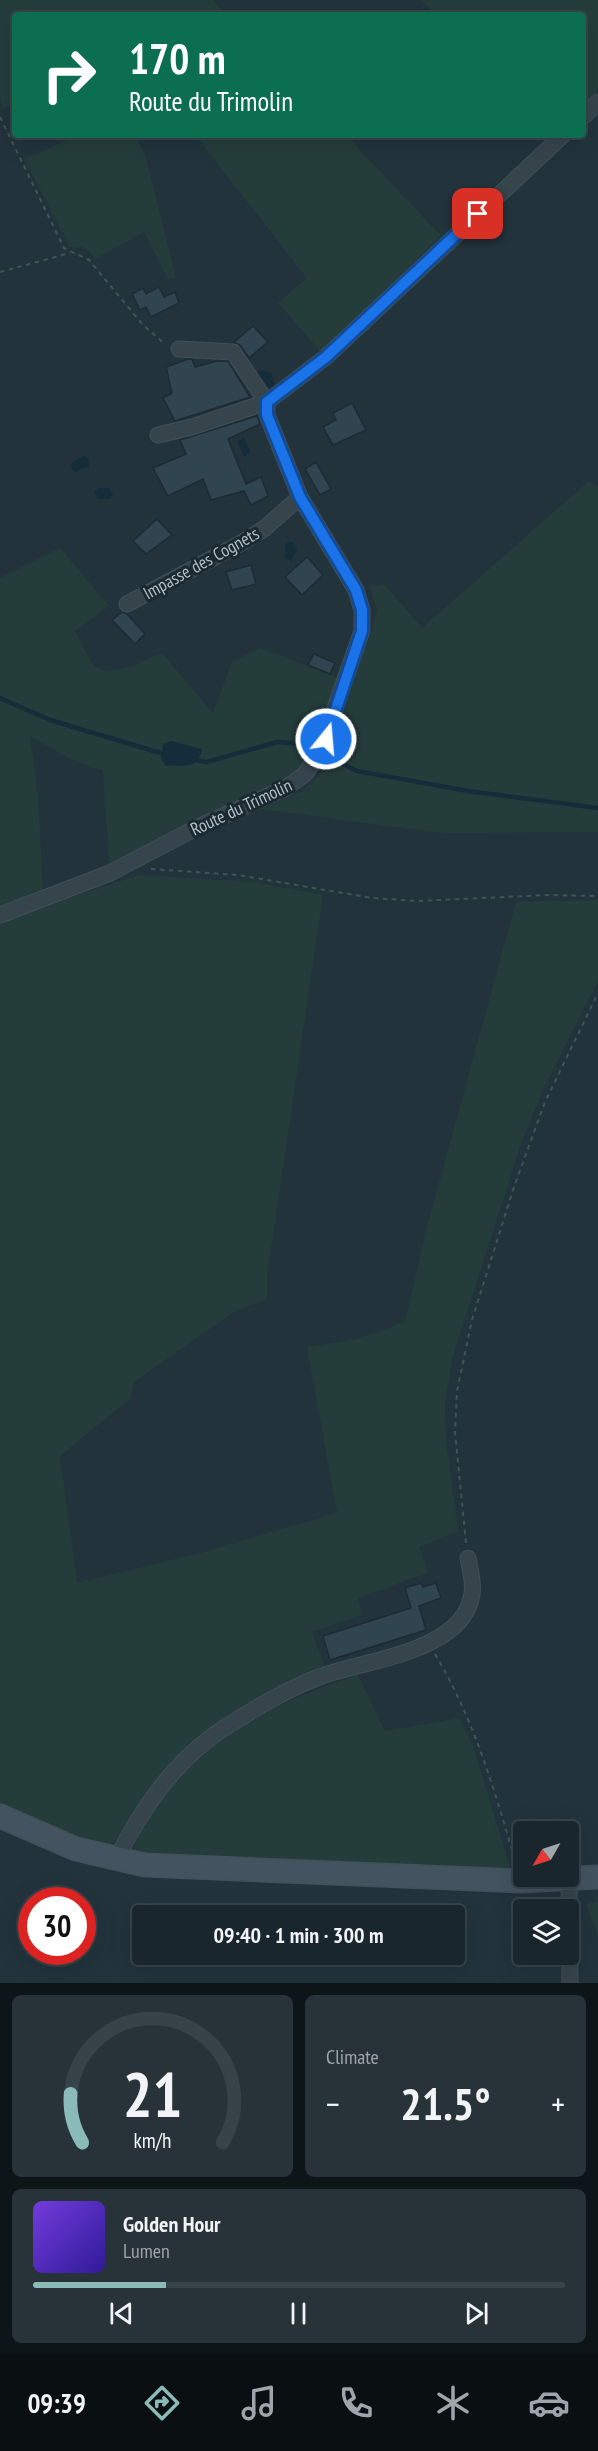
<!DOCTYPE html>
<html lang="en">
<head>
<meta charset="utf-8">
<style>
  body { margin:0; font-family:"PT Sans Narrow",sans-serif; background:#273239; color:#f1f3f6; height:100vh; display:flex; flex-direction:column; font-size:22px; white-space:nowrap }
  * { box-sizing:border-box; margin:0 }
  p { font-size:20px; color:#9fa5aa }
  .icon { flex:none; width:33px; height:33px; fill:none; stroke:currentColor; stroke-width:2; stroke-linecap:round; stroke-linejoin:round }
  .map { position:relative; height:1983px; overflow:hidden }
  .side { display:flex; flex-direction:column; gap:12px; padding:12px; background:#0e1519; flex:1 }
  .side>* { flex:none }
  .guide { position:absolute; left:12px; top:12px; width:574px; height:126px; border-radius:6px; box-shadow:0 6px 24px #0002,0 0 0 2px #384349; background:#0b6e4f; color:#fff; overflow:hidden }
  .needle { width:39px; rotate:231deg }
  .controls { position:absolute; left:513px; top:1821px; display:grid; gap:12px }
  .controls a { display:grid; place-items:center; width:66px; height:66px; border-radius:6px; background:#1a262d; box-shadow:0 6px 24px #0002,0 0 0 2px #384349; font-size:30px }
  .speed { position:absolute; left:18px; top:1887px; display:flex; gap:12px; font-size:30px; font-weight:700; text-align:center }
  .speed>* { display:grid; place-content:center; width:78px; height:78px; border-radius:50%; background:#1a262d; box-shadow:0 6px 24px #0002,0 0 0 2px #384349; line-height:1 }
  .speed .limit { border:9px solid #d22; background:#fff; color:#111 }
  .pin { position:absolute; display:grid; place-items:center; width:51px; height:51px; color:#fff; margin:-26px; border-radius:12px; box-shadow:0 3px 9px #0006 }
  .me { position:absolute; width:66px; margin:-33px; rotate:17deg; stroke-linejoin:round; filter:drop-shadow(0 0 4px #0008) }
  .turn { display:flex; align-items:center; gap:21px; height:126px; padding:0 18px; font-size:27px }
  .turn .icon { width:78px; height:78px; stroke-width:2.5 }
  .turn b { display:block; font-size:42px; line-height:51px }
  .big { font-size:45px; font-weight:800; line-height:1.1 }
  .side .tile { flex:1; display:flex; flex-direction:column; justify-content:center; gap:9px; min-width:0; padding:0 21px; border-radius:9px; background:#273239 }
  .side .dial { align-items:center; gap:0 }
  .dial svg { height:156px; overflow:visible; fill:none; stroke:#384349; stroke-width:7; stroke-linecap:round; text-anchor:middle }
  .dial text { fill:#f1f3f6; stroke:none }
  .song { display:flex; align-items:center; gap:18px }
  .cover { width:72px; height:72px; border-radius:9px; background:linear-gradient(135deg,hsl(260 70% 55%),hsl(250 70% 35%)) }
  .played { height:6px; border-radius:3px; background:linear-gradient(90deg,#8bbbb9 25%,#384349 25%) }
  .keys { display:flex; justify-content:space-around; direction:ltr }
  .heat { display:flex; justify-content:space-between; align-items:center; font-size:33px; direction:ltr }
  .side .tiles { flex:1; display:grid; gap:12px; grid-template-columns:1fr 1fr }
  .tile:last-child { grid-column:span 2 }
  .trip { position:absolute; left:132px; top:1905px; width:333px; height:60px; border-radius:6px; background:#1a262d; box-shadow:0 6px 24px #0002,0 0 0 2px #384349; font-weight:800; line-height:60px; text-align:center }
  .tabs { display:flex; height:96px; justify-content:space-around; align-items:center; background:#0a0f12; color:#9fa5aa }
  .tabs .icon { width:42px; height:42px }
  .tabs .active { color:#8bbbb9 }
  .tabs b { font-size:27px; color:#f1f3f6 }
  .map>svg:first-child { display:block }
  .green { fill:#243d3b }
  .water { fill:#152c3a }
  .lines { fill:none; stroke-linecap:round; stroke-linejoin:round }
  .stream { stroke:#152c3a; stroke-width:4.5 }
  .building { fill:#314551; stroke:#1d2b33; stroke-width:1.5 }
  .street-casing { stroke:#425058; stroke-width:17 }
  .secondary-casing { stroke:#425058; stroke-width:25 }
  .path { stroke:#3d5652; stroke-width:2; stroke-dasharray:4.5 4.5; stroke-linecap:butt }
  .street { stroke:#36444c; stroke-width:15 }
  .secondary { stroke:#435460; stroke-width:22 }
  .route-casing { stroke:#114b97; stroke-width:15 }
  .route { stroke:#1a73e8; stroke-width:10 }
  .labels { text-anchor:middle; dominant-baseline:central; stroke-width:6; stroke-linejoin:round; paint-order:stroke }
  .street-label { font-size:18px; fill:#b1bfc8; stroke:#1b2931 }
</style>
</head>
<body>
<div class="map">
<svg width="598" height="1983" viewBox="0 0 598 1983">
  <rect width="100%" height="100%" fill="#22333c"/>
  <!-- green -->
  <path class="green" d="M 0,0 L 213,0 L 227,15 L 15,15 L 15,104 L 3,108 L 0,100 Z
    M 421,0 L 598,0 L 598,90 L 584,104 L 584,15 L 437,15 Z
    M 79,135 L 135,135 L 146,158 L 176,278 L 168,279 L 144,232 L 95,259 L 85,247 L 70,247 L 24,159 Z
    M 195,135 L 346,135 L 441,236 L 320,351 L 278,303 L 307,278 Z
    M 589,481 L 598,487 L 598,832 L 443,833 L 260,809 L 301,792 L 322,773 L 345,698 L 372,632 L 377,610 L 369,586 L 384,584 L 422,628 Z
    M 60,548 L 109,606 L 75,631 C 81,641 86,656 94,665 C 110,681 145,659 162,653 L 213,713 L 232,662 L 260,648 L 338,678 C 327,712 320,750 293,776 L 109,864 L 103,771 L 72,760 L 30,736 L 38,797 L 43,890 L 0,906 L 0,578 Z
    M 138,875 L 253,882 L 323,895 L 267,1277 L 267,1299 L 235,1311 L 134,1382 L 131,1398 L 60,1456 L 77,1583 L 204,1552 L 337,1513 L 307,1347 L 358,1339 L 405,1322 L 427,1227 L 516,902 L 598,900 L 598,981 L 544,1088 L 522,1141 L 452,1359 L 445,1405 L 446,1439 L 458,1532 L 419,1547 L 428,1572 L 358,1599 L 362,1615 L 312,1632 L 326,1670 C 281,1694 219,1719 182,1752 C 155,1776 136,1809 116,1840 L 107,1846 L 94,1844 L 0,1805 L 0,921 Z
    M 358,1675 L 385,1731 L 460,1718 L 474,1749 L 511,1870 L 146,1854 L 134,1849 C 140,1826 153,1808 168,1790 C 180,1776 194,1759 209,1747 C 252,1714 307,1692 358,1675 Z
    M 598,1902 L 598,1935 L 586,1904 Z"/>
  <!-- water -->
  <path class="water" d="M 261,370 L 271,373 L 275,385 L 268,389 L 257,372 Z
    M 244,438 L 251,453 L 244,457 L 237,441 Z
    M 83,456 L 88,457 L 89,467 L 82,468 L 77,472 L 73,471 L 71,464 Z
    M 98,488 L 109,488 L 113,495 L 109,499 L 98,499 L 94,493 Z
    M 289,541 L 294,543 L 297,550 L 291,561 L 285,557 L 285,544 Z
    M 171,741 L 202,749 C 198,770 184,765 166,766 L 161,759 L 163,744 Z"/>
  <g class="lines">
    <!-- stream -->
    <path class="stream" d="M 0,698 L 50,720 L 167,755
      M 195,760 L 207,762 L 277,742 L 303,744 L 357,771 L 468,791 L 598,808"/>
  </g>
  <!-- building -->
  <path class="building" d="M 159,287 L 164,297 L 175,292 L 179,303 L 151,317 L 146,307 L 140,310 L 132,294 L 143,288 L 146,294 Z
    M 253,326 L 268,342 L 249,358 L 241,346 L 234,342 Z
    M 188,359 L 192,359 L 195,367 L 217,361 L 228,361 L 250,397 L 175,421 L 163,398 L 172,393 L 166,367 Z
    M 352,403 L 366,430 L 333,445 L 323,427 L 336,420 L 333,413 Z
    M 257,416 L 260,424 L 228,439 L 246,484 L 261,477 L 268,496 L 251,505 L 244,491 L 211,500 L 203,479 L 168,496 L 153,468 L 186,454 L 180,440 Z
    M 316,462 L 331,489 L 320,495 L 305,469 Z
    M 157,519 L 172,535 L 146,554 L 133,541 Z
    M 307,557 L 323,575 L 302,595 L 285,577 Z
    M 251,565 L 256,584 L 232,590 L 226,572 Z
    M 122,612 L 127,614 L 145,634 L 135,644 L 112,620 Z
    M 314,654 L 335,663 L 330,674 L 308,665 Z
    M 421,1583 L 423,1587 L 436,1583 L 441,1598 L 419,1606 L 426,1630 L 330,1660 L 323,1636 L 411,1608 L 405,1588 Z"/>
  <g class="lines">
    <!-- street casing -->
    <g class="street-casing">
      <path id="street" d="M 584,116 L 598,102
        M 158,435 L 192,427 L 267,402 L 233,352 L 179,349
        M 127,604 L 243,542 L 265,528 L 300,497
        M 0,915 L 110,873 L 198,827 L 286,788 L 305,774 L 318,756 L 362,631 L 362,610 L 356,590 L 300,497 L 267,415 L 267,402 L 326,357 L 563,135
        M 116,1860 C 142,1808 174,1761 224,1728 C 255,1708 290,1687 325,1675 C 368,1660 464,1651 472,1594 C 474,1582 470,1569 468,1558
        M 569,1879 L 570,1983"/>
    </g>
    <!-- secondary casing -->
    <g class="secondary-casing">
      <path id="secondary" d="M 0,1816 L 76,1849 L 145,1865 L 521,1881 L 598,1877"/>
    </g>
    <!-- path -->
    <path class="path" d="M 0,117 L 64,248 L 89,260 L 143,325 L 165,344
      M 0,272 L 70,253
      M 151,869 L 238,875 L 372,898 L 417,901 L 548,895 L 598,896
      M 466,1543 L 455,1432 L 457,1391 L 472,1320 L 514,1187 L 545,1102 L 598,993
      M 435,1654 C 474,1719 495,1791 516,1864"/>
    <!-- street -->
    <use href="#street" class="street"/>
    <!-- secondary -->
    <use href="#secondary" class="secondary"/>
  </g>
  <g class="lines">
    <!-- route casing -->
    <g class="route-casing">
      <path id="route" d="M 326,739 L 362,631 L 362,610 L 356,590 L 300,497 L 267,415 L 267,402 L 326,357 L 478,214"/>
    </g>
    <!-- route -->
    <use href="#route" class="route"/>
  </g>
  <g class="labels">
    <!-- street labels -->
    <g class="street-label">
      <text transform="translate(201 563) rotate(-29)">Impasse des Cognets</text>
      <text transform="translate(241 807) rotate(-25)">Route du Trimolin</text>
    </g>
  </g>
</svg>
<div class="controls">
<a><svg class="needle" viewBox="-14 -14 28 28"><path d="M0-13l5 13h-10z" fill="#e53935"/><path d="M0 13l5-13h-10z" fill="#9fa5aa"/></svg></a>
<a><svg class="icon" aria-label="layers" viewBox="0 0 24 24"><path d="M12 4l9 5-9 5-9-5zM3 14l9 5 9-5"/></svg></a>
</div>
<div class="speed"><div class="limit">30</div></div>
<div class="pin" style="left:478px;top:214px;background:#d93025"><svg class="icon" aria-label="arrive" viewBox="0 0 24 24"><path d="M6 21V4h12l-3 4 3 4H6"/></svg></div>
<svg class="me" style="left:326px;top:739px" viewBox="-20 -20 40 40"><circle r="17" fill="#1a73e8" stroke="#fff" stroke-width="3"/><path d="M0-11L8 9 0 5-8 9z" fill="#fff"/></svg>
<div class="trip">09:40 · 1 min · 300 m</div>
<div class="guide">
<div class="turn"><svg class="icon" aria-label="right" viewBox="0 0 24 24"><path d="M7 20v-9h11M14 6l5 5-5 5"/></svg><div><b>170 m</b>Route du Trimolin</div></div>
</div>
</div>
<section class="side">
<div class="tiles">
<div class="tile dial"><svg viewBox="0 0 100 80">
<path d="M14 69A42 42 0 1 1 86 69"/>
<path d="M14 69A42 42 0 0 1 8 44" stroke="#8bbbb9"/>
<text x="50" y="56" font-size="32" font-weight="700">21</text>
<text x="50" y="72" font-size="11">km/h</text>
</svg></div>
<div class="tile"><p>Climate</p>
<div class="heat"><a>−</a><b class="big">21.5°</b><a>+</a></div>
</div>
<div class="tile">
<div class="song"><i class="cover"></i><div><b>Golden Hour</b><p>Lumen</p></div></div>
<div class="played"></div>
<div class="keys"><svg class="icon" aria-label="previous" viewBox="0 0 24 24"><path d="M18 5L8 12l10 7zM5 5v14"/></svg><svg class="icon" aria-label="pause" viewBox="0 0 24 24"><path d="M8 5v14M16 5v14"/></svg><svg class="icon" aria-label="next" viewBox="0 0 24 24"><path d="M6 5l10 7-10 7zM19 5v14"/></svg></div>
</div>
</div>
</section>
<nav class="tabs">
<b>09:39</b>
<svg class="icon active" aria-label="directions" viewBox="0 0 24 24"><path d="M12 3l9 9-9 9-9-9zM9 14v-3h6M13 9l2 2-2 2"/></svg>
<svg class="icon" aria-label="music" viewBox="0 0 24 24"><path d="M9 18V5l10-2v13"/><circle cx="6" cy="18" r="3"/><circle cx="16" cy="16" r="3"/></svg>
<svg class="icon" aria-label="phone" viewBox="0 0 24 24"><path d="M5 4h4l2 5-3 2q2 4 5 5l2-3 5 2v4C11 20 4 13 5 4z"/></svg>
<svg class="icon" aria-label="climate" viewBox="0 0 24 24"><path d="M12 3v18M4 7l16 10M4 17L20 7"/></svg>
<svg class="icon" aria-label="car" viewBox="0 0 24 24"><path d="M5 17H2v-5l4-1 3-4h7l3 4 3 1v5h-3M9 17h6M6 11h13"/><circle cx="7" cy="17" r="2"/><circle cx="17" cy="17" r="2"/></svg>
</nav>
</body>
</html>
